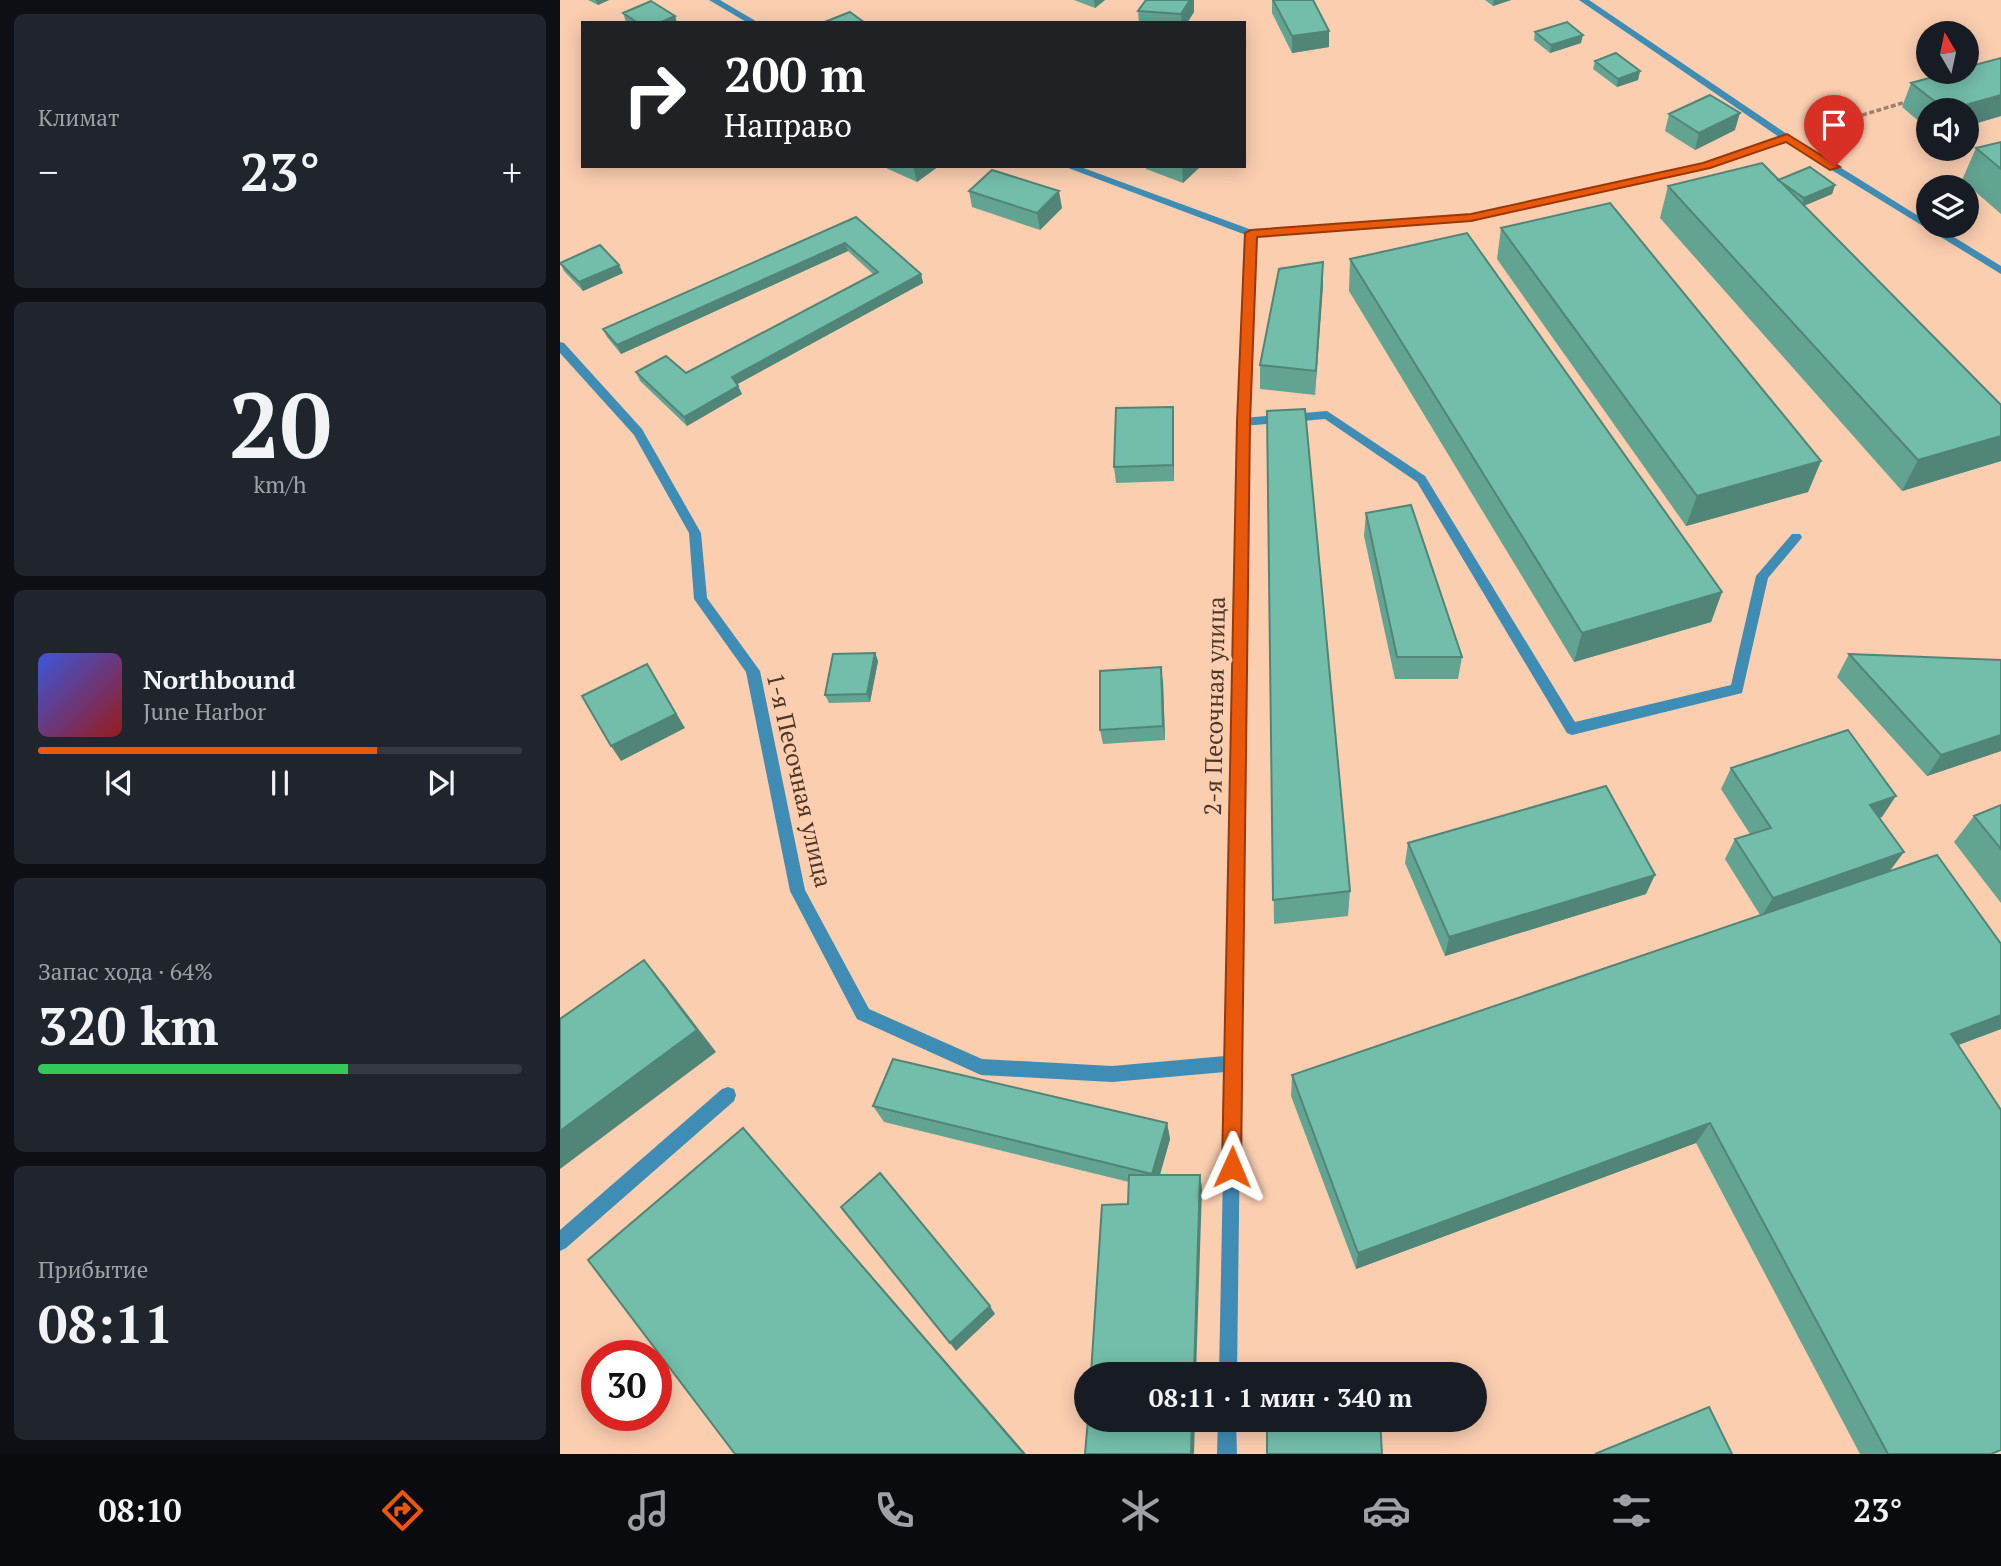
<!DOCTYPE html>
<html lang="ru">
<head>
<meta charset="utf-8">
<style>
  body { margin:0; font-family:"PT Serif",serif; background:#20242c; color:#f1f3f6; height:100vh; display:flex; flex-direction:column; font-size:26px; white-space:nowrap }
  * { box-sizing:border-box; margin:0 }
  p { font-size:23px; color:#9ea1a6 }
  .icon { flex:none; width:38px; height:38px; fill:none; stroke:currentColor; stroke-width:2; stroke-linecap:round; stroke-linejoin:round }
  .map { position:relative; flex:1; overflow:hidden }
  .drawer { display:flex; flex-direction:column; gap:14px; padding:14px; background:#0d0f14; width:560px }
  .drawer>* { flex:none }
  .hud { position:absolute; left:21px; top:21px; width:665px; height:147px; border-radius:0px; box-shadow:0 4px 18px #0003; background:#202124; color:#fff; overflow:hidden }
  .needle { width:46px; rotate:351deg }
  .buttons { position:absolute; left:1356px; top:21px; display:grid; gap:14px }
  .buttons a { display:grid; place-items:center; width:63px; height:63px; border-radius:50%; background:#171b24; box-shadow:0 4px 18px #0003; font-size:35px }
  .speed { position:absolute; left:21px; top:1340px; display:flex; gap:14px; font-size:35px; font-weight:700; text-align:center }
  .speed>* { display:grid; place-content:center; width:91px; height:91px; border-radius:50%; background:#171b24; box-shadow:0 4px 18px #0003; line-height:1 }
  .speed .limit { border:10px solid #d22; background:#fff; color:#111 }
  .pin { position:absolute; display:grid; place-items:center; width:60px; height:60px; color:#fff; margin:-72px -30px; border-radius:50% 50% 50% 0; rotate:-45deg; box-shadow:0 0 7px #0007 }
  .pin .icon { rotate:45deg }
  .me { position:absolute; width:77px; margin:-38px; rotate:1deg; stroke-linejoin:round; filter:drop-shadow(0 0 5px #0008) }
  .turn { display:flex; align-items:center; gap:24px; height:147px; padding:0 28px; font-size:32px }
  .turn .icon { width:91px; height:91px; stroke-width:2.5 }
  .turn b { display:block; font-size:49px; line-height:60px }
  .big { font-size:52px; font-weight:800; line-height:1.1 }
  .drawer .widget { flex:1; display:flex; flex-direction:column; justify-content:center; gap:10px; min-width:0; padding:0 24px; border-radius:10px; background:#20242c }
  .drawer .dial { align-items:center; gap:0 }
  .dial b { font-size:91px; line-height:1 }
  .song { display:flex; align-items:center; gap:21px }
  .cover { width:84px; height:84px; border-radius:10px; background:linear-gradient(135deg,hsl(230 70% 55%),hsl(0 70% 35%)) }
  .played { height:7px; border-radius:4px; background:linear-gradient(90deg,#ea580c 70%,#363941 70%) }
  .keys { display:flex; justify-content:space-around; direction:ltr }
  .heat { display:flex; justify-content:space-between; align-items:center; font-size:38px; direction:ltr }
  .charge { height:10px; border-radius:5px; background:linear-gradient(90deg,#34c759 64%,#363941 0) }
  .trip { position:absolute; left:514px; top:1362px; width:413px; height:70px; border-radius:35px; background:#171b24; box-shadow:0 4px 18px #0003; font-weight:800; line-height:70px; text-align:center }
  .menu { display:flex; height:112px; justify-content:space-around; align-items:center; background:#090b0e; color:#9ea1a6 }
  .menu .icon { width:49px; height:49px }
  .menu .active { color:#ea580c }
  .menu b { font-size:32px; color:#f1f3f6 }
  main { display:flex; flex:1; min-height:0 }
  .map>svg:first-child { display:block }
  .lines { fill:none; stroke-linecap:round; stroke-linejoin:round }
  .path { stroke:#a17f69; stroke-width:3.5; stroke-dasharray:5 2.5; stroke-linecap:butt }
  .lane { fill:#3f8cb4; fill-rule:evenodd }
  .street { fill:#3f8cb4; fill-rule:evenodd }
  .wall { fill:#63a392 }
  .shaded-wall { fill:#508577 }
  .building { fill:#73beaa; stroke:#508577; stroke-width:2 }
  .route { fill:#ea580c; stroke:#983908; stroke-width:2 }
  .labels { text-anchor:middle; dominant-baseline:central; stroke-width:7; stroke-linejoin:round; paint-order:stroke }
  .street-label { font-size:24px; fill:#4d3627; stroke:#fbceb0 }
</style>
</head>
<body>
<main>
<section class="drawer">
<div class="widget"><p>Климат</p>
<div class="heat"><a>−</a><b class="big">23°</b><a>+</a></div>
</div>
<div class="widget dial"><b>20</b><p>km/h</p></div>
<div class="widget">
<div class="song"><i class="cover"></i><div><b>Northbound</b><p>June Harbor</p></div></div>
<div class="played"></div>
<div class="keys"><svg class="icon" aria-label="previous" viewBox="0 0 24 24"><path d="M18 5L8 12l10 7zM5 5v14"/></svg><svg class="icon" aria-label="pause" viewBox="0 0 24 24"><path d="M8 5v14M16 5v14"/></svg><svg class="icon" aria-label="next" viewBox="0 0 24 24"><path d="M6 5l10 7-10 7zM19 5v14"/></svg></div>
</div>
<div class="widget"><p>Запас хода · 64%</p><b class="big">320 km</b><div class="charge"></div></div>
<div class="widget"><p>Прибытие</p><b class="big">08:11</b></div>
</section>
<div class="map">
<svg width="1441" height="1454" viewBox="0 0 1441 1454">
  <rect width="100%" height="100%" fill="#fbceb0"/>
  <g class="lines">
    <!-- path -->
    <path class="path" d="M 1259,128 L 1349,101"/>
    <!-- lane -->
    <path class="lane" d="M 767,411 L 865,476 L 1015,722 L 1171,685 L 1196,576 L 1232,534 L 1240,534 L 1242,537 L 1240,540 L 1208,578 L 1182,693 L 1012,735 L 1007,733 L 857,482 L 765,419 L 683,426 L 677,422 L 683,418 Z
      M 168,1087 L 174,1089 L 176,1095 L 174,1101 L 6,1248 L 0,1251 L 0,1230 L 162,1089 Z"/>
    <!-- street -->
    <path class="street" d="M 149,0 L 160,0 L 199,23 L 188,23 Z
      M 1019,0 L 1029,0 L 1230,136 L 1368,222 L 1368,226 L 1376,226 L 1441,266 L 1441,274 L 1226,142 L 1150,167 L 911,220 L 696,236 L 689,422 L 677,1374 L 659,1374 L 665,1072 L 552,1082 L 421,1075 L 297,1019 L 230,891 L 186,672 L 134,599 L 129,533 L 74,435 L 0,353 L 0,342 L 4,343 L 82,429 L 141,533 L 147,598 L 200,671 L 245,890 L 309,1009 L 422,1059 L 552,1066 L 665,1056 L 677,422 L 686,235 L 503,166 L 518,166 L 692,230 L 911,214 L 1143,163 L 1219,137 Z
      M 658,1419 L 676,1419 L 677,1454 L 657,1454 Z"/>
  </g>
  <!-- wall -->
  <path class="wall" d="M 28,0 L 49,0 L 38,5 Z
    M 514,0 L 545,0 L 535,8 Z
    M 712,0 L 753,0 L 769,31 L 769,47 L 732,53 L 712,13 Z
    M 925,0 L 951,0 L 933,6 Z
    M 578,11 L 634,12 L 627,23 L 579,23 Z
    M 63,13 L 115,16 L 117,23 L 68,23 L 66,22 Z
    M 975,32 L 1021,43 L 990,53 L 974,40 Z
    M 1441,58 L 1441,116 L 1407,126 L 1407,110 L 1368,110 L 1368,129 L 1342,107 L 1351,83 Z
    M 1035,61 L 1080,71 L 1078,80 L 1057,87 L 1033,69 Z
    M 1109,114 L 1175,130 L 1135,150 L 1105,131 Z
    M 1441,142 L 1441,214 L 1402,180 L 1416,148 Z
    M 326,166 L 379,166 L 357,182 L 326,168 Z
    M 586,166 L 641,166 L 623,183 L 586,169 Z
    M 1218,180 L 1275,185 L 1272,194 L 1244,206 L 1441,405 L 1441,461 L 1342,491 L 1100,218 L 1108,186 Z
    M 409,191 L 502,208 L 480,230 L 412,207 Z
    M 296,217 L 361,274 L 363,283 L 177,384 L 182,394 L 127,426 L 80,381 L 76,372 L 126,373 L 313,274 L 288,251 L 61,354 L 47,337 L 43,329 Z
    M 941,228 L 1261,461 L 1248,492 L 1126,526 L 937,259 Z
    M 790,259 L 1162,592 L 1151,622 L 1014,662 L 789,291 Z
    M 0,262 L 59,265 L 63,273 L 23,291 L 4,271 Z
    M 763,262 L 755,395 L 700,389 L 700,365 Z
    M 707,411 L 790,891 L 788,916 L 714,924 Z
    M 614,423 L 614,481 L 556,483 L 554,467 Z
    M 806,513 L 902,657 L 898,679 L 835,679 L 804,536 Z
    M 315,653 L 318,661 L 310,702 L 269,703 L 265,695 Z
    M 1289,654 L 1441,751 L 1367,776 L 1277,677 Z
    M 603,682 L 605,740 L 543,744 L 540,730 Z
    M 1171,768 L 1322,817 L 1319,818 L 1330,871 L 1441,944 L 1441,1029 L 1398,1045 L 1431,1454 L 1300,1454 L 1136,1143 L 796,1269 L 731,1096 L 732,1075 L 1200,915 L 1165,859 L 1175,839 L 1190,834 L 1161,789 Z
    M 1441,805 L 1441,903 L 1394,842 L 1414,816 Z
    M 848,843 L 1086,894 L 885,956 L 845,863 Z
    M 313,1106 L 607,1123 L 610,1139 L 600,1175 L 640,1175 L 642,1189 L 568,1204 L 569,1182 L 324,1122 Z"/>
  <!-- shaded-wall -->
  <path class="shaded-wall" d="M 36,0 L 49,0 L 38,5 Z
    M 534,0 L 545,0 L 535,8 Z
    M 630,0 L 634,0 L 634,12 L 627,23 L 622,23 L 621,14 Z
    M 934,0 L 951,0 L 933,6 Z
    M 115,16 L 117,23 L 99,23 Z
    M 769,31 L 769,47 L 732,53 L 732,36 Z
    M 1023,35 L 1021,43 L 990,53 L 991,45 Z
    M 1080,71 L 1078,80 L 1057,87 L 1058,79 Z
    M 1441,95 L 1441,116 L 1407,126 L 1407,110 L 1388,110 Z
    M 1180,113 L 1175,130 L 1135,150 L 1139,133 Z
    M 353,166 L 379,166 L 357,182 Z
    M 622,166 L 641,166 L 623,183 Z
    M 1275,185 L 1272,194 L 1241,207 L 1244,198 Z
    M 499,191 L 502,208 L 480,230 L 477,213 Z
    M 285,243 L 288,251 L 61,354 L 57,345 Z
    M 763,262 L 763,287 L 755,395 L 756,371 Z
    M 59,265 L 63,273 L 23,291 L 19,282 Z
    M 361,274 L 363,283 L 176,385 L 172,377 Z
    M 178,386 L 182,394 L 127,426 L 124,417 Z
    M 613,407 L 614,423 L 614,481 L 613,465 Z
    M 1441,436 L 1441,461 L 1342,491 L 1358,460 Z
    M 1261,461 L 1248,492 L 1126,526 L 1137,496 Z
    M 1162,592 L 1151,622 L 1014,662 L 1022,633 Z
    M 315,653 L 318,661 L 310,702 L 307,694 Z
    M 87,664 L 125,728 L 61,761 L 51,746 Z
    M 601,667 L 603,682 L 605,740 L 603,726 Z
    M 1441,735 L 1441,751 L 1367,776 L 1381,755 Z
    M 1336,796 L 1322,817 L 1296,825 L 1310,805 Z
    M 1344,852 L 1329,872 L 1201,917 L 1213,898 Z
    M 1095,875 L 1086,894 L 885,956 L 889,937 Z
    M 84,960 L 104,984 L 156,1052 L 0,1169 L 0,1131 Z
    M 1441,1015 L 1441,1029 L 1369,1056 L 1391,1034 Z
    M 607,1123 L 610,1139 L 596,1188 L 592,1174 Z
    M 1150,1123 L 1136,1143 L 796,1269 L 798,1253 Z
    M 183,1128 L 201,1148 L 466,1454 L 464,1454 Z
    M 640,1175 L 642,1189 L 636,1374 L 634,1374 Z
    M 430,1306 L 435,1314 L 396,1351 L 390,1343 Z
    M 632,1419 L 635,1419 L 634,1454 L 631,1454 Z"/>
  <!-- building -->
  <path class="building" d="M 586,0 L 630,0 L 621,14 L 578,11 Z
    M 713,0 L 753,0 L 769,31 L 732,36 Z
    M 91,1 L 115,16 L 99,23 L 78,23 L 63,13 Z
    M 290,12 L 305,23 L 262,23 Z
    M 1007,22 L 1023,35 L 991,45 L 975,32 Z
    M 1056,53 L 1080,71 L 1058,79 L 1035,61 Z
    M 1441,58 L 1441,95 L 1388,110 L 1386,110 L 1351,83 L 1391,72 L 1407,72 L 1407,67 Z
    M 1150,95 L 1180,113 L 1139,133 L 1109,114 Z
    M 1441,142 L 1441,169 L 1416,148 Z
    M 1202,163 L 1441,405 L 1441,436 L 1358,460 L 1108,186 Z
    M 1250,167 L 1275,185 L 1244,198 L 1218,180 Z
    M 432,170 L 499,191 L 477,213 L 409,191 Z
    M 1050,203 L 1261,461 L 1137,496 L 941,228 Z
    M 296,217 L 361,274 L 172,377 L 178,386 L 124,417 L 76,372 L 106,356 L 126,373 L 318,272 L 285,243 L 57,345 L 43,329 Z
    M 907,233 L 1162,592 L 1022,633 L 790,259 Z
    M 40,245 L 59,265 L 19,282 L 0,263 Z
    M 763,262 L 756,371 L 700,365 L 719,269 Z
    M 613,407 L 613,465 L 554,467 L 556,408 Z
    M 745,409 L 790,891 L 713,900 L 707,411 Z
    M 851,505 L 902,657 L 837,657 L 806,513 Z
    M 315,653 L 307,694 L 265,695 L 273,654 Z
    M 1289,654 L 1441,660 L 1441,735 L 1381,755 Z
    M 87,664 L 116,714 L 51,746 L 22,696 Z
    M 601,667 L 603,726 L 540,730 L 540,671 Z
    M 1288,730 L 1336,796 L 1310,805 L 1344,852 L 1213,898 L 1175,839 L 1211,828 L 1171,768 Z
    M 1046,786 L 1095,875 L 889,937 L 848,843 Z
    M 1441,805 L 1441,849 L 1414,816 Z
    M 1377,855 L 1441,944 L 1441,1015 L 1391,1034 L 1441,1110 L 1441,1450 L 1431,1454 L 1328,1454 L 1150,1123 L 798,1253 L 732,1075 Z
    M 84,960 L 137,1030 L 0,1131 L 0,1019 Z
    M 333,1059 L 607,1123 L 592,1174 L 313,1106 Z
    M 183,1128 L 464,1454 L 175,1454 L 28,1260 Z
    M 320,1173 L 430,1306 L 390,1343 L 281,1207 Z
    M 569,1175 L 640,1175 L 634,1374 L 531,1374 L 542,1205 L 568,1204 Z
    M 1149,1407 L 1172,1454 L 1035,1454 Z
    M 528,1419 L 632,1419 L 631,1454 L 525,1454 Z
    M 707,1419 L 820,1419 L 822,1454 L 707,1454 Z"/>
  <!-- route -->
  <path class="route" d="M 1227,134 L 1280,167 L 1270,170 L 1226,142 L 1150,168 L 911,221 L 697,237 L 690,422 L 681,1167 L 679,1174 L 672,1177 L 665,1174 L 662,1167 L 677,422 L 685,233 L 691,230 L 911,214 L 1143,163 Z"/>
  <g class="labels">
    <!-- street labels -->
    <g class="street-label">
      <text transform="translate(654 706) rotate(-89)">2-я Песочная улица</text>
      <text transform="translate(240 780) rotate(77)">1-я Песочная улица</text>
    </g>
  </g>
</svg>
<div class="buttons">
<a><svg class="needle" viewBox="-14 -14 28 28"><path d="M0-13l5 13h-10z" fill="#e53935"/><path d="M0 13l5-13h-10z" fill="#9ea1a6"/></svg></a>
<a><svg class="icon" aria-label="sound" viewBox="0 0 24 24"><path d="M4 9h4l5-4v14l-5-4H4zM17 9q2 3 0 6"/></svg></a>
<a><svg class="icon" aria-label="layers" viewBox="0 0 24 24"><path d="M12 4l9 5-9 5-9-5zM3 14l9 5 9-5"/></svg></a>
</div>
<div class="speed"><div class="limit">30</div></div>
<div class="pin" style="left:1274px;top:167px;background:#d93025"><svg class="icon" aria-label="arrive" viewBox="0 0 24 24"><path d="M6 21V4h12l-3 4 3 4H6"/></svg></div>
<svg class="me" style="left:672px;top:1167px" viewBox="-20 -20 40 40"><path d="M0-17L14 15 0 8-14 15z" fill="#ea580c" stroke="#fff" stroke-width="4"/></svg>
<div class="trip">08:11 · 1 мин · 340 m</div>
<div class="hud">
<div class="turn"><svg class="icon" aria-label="right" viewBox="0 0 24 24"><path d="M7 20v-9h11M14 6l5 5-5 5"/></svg><div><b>200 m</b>Направо</div></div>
</div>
</div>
</main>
<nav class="menu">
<b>08:10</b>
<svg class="icon active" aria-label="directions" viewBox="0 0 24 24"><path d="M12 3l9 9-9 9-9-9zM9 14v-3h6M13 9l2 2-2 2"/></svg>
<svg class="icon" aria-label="music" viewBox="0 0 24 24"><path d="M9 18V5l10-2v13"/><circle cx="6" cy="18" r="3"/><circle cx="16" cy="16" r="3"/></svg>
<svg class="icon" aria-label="phone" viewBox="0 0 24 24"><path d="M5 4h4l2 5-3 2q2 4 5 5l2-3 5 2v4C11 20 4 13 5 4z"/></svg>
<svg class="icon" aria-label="climate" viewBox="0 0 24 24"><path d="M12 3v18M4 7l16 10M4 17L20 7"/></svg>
<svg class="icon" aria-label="car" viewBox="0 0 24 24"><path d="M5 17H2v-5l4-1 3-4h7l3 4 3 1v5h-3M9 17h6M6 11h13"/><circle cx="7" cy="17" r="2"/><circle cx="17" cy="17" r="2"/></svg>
<svg class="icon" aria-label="filters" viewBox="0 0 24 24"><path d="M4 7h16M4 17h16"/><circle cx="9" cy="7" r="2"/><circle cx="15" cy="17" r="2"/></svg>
<b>23°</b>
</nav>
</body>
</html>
